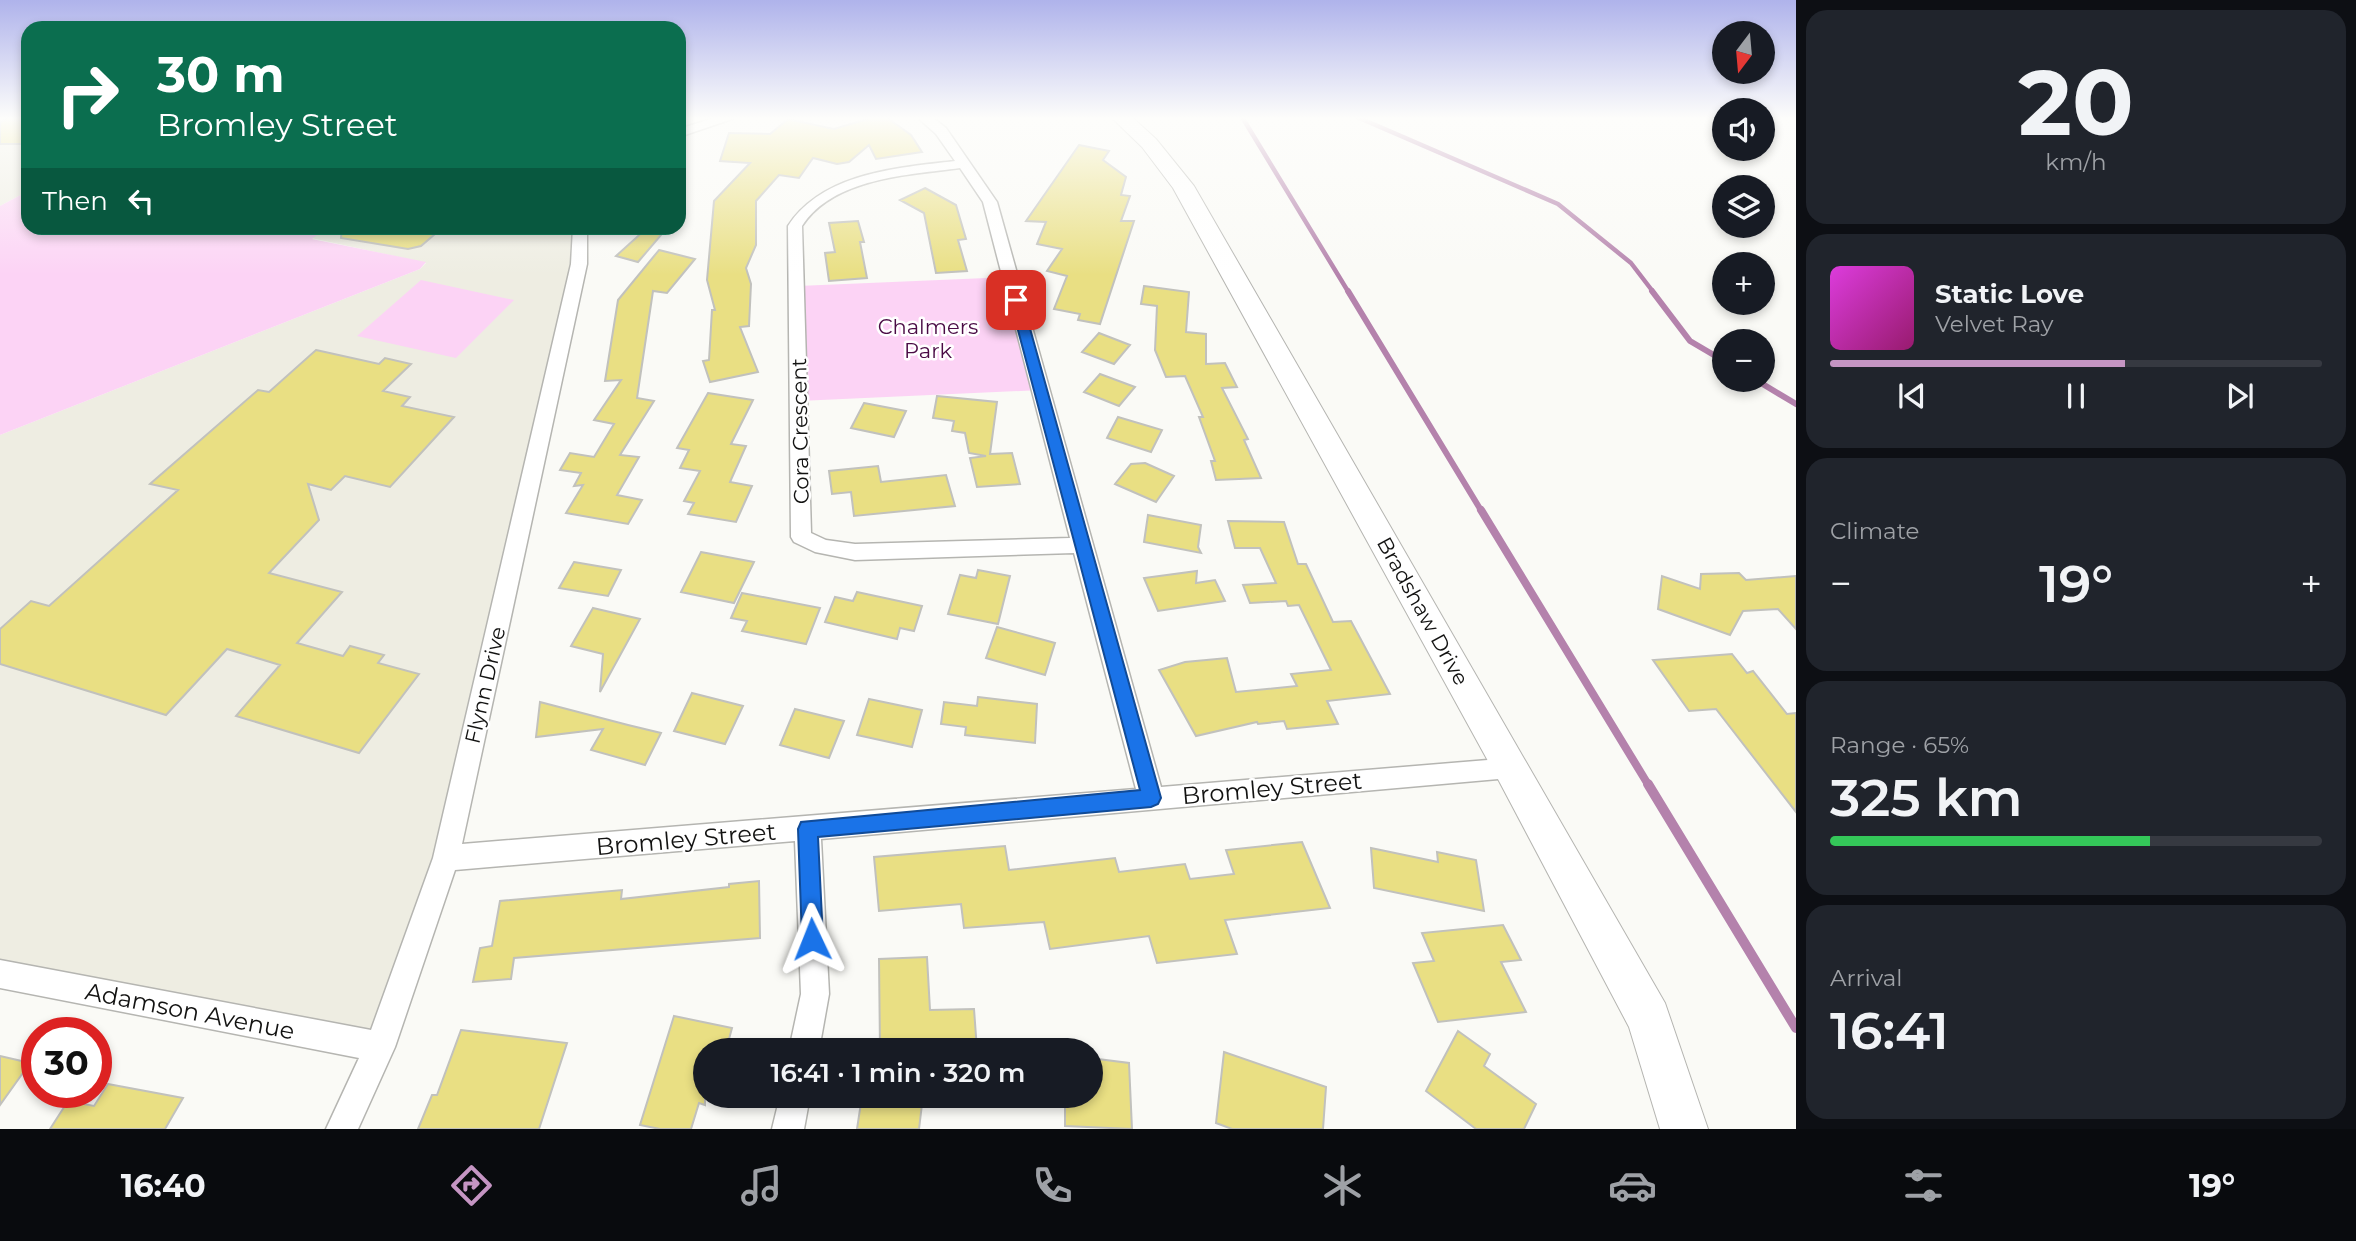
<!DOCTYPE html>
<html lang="en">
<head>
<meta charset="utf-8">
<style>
  body { margin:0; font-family:Montserrat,sans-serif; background:#20242c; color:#f1f3f6; height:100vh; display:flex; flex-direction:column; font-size:26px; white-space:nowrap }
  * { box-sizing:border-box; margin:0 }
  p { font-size:23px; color:#9ea1a6 }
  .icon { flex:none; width:38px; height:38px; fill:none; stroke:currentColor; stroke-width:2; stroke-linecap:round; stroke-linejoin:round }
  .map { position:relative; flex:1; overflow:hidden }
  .panel { display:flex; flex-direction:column; gap:10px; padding:10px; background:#0d0f14; width:560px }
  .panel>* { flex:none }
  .top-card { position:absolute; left:21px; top:21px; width:665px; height:214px; border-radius:21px; box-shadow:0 4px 10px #0003; background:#0b6e4f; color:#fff; overflow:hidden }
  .needle { width:46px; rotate:196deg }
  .controls { position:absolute; left:1712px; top:21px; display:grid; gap:14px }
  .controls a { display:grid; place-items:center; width:63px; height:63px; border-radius:50%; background:#171b24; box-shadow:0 4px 10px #0003; font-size:35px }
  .speed { position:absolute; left:21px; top:1017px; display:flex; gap:14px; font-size:35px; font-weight:700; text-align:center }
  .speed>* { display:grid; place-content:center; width:91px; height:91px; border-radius:50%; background:#171b24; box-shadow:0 4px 10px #0003; line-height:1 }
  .speed .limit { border:10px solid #d22; background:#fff; color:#111 }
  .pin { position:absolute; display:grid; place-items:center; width:60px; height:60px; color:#fff; margin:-30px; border-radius:14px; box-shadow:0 4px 10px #0006 }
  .me { position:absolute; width:77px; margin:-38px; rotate:358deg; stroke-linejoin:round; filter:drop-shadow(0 0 5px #0008) }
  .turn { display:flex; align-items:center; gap:24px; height:147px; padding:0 21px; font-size:32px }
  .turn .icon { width:91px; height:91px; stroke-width:2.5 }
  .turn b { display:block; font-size:49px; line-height:60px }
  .then { display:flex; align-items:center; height:66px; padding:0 21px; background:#0003; gap:14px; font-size:26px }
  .big { font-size:52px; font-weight:600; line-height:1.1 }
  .panel .card { flex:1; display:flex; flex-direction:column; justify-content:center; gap:10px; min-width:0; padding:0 24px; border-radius:21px; background:#20242c }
  .panel .dial { align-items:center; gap:0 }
  .dial b { font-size:91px; line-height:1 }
  .song { display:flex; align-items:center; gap:21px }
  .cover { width:84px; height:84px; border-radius:10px; background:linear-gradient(135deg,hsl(300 70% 55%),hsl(320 70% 35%)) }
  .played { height:7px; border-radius:4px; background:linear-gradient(90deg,#c595c3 60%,#363941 60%) }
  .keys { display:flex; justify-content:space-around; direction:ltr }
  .heat { display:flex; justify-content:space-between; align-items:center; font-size:38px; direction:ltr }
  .charge { height:10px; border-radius:5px; background:linear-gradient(90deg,#34c759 65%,#363941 0) }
  .trip { position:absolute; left:693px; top:1038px; width:410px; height:70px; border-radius:35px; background:#171b24; box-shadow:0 4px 10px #0003; font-weight:600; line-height:70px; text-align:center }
  .tab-bar { display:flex; height:112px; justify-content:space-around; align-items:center; background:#090b0e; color:#9ea1a6 }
  .tab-bar .icon { width:49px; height:49px }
  .tab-bar .current { color:#c595c3 }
  .tab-bar b { font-size:32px; color:#f1f3f6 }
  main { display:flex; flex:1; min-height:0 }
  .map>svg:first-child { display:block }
  .built { fill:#eeede2 }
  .green { fill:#fcd3f5 }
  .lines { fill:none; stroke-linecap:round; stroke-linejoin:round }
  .stream-far3 { stroke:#b482ac; stroke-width:4.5 }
  .stream-far2 { stroke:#b482ac; stroke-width:6 }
  .stream-far1 { stroke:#b482ac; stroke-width:8 }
  .stream { stroke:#b482ac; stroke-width:10 }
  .building { fill:#e9df83; stroke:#c1c1bd; stroke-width:2 }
  .street-casing { stroke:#b5b5b1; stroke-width:3 }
  .secondary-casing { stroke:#b5b5b1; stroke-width:2 }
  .street { fill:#fff; fill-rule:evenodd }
  .secondary { fill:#fff; fill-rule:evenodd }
  .route { fill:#1a73e8; stroke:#114b97; stroke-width:2 }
  .labels { text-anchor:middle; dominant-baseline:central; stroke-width:5; stroke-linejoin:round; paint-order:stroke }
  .park-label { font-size:21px; fill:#4a0b45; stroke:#fff }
  .street-label { font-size:21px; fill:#121211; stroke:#fff }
  .near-street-label { font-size:24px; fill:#121211; stroke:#fff }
</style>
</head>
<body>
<main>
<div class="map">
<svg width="1796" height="1129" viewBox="0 0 1796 1129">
  <rect width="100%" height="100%" fill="#fafaf6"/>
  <!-- built -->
  <path class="built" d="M 0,117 L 28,117 L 28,191 L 0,206 Z
    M 325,228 L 580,228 L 581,232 L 446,858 L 380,1047 L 0,974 L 0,435 L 420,269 L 426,263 L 311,238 Z"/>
  <!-- green -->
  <path class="green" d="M 28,191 L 28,228 L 325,228 L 312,239 L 426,262 L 420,269 L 0,435 L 0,206 Z
    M 1010,277 L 1041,390 L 799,401 L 798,286 Z
    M 421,280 L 514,300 L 456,358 L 357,336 Z"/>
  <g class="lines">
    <!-- stream-far3 -->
    <path class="stream-far3" d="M 1242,117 L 1349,293
      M 1357,117 L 1558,204 L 1631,263 L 1654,293"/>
    <!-- stream-far2 -->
    <path class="stream-far2" d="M 1348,291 L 1482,512
      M 1652,291 L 1690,341 L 1724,361
      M 1756,380 L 1796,404"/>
    <!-- stream-far1 -->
    <path class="stream-far1" d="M 1481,510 L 1649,786"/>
    <!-- stream -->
    <path class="stream" d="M 1648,784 L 1796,1028"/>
  </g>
  <!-- building -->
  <path class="building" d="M 8,117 L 28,117 L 28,144 L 0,144 L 0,123 Z
    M 874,117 L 886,117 L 911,135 L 922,152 L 876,159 L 869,145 L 849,162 L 837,164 L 813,158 L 799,178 L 779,175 L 756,201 L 756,245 L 746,268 L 751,284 L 749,326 L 740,327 L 758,372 L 710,382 L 703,361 L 709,360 L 712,310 L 715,310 L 707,280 L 714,201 L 750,163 L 720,161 L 729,133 L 770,134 L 788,119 L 834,129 Z
    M 1079,145 L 1109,151 L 1103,160 L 1126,177 L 1121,195 L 1130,196 L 1121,221 L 1134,221 L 1100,324 L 1078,320 L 1080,314 L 1054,309 L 1067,276 L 1047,271 L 1062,249 L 1037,244 L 1046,222 L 1026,221 Z
    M 925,188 L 956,205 L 966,239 L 958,240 L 967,271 L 936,273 L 924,213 L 900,200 Z
    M 858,221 L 864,242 L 860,242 L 867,278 L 829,281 L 825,253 L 835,252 L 829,223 Z
    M 342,228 L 442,228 L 421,246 L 408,249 L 341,238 Z
    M 647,228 L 667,228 L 638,262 L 616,256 Z
    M 659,250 L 695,259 L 667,293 L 653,291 L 637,398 L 654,401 L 620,455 L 639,457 L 617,495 L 642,500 L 628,524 L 566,513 L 583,485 L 574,486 L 581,473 L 560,470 L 570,453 L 594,457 L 614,424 L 594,420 L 621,380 L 605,381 L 618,300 Z
    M 1144,286 L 1189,292 L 1186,332 L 1206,334 L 1206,364 L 1225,363 L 1237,387 L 1222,388 L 1248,439 L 1244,440 L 1261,478 L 1216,480 L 1211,461 L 1215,461 L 1199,417 L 1203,417 L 1185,376 L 1166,377 L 1155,350 L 1157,306 L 1141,304 Z
    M 1099,333 L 1130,345 L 1114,364 L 1082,352 Z
    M 316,350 L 379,364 L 385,358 L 411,364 L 383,391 L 410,397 L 402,406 L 454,417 L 390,487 L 345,476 L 331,490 L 308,484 L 319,520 L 269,573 L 342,592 L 297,643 L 343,656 L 350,646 L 384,655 L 378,663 L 419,674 L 359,753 L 236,716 L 280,665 L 227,649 L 166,715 L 0,664 L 0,629 L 31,601 L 49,606 L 178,490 L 150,484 L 258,390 L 269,392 Z
    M 1100,374 L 1135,387 L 1119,406 L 1084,392 Z
    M 708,393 L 753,400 L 731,444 L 746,446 L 730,482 L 752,486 L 736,522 L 688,514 L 694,503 L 684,501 L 700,471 L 680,468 L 689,450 L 677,448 Z
    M 937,396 L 997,402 L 990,454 L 1012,453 L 1020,484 L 977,487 L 970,458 L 986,456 L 969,453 L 965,433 L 952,431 L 954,421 L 933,418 Z
    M 864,403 L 906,411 L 894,437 L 851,428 Z
    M 1118,417 L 1162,430 L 1151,452 L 1107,438 Z
    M 1145,463 L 1174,476 L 1156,502 L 1115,484 L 1131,464 Z
    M 878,466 L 881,482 L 946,475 L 955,506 L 854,516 L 851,492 L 832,494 L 829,471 Z
    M 1148,515 L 1201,525 L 1198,547 L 1201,553 L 1144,542 Z
    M 1228,521 L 1284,522 L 1298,564 L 1306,564 L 1333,622 L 1351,621 L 1390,694 L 1327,701 L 1338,724 L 1287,729 L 1284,721 L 1258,724 L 1257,722 L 1196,736 L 1159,670 L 1185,662 L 1227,658 L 1236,692 L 1297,686 L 1291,674 L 1331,670 L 1299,605 L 1288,606 L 1286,601 L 1250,603 L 1243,585 L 1276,583 L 1260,548 L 1235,548 Z
    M 701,552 L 754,562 L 734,603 L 681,592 Z
    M 574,562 L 621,570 L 608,596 L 559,588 Z
    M 978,570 L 1010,576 L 998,624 L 948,614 L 960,575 L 976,578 Z
    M 1197,571 L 1196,583 L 1215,580 L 1225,601 L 1158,611 L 1144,578 Z
    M 1739,573 L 1746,580 L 1796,576 L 1796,629 L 1778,609 L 1743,611 L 1730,635 L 1658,609 L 1662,576 L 1700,589 L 1701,574 Z
    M 857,592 L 922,606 L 914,631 L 900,628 L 897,639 L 825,622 L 835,597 L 853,601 Z
    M 742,593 L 820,608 L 806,644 L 742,631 L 747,621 L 731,618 Z
    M 593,608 L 640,619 L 600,692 L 603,654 L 571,646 Z
    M 997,627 L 1055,643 L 1045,675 L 986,658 Z
    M 1732,654 L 1747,673 L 1753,671 L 1787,714 L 1796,713 L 1796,812 L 1716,709 L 1689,711 L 1653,660 Z
    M 692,693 L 743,706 L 725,744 L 674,731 Z
    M 978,697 L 1037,704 L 1035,743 L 965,735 L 966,727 L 941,724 L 944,702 L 977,706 Z
    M 869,699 L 922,710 L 912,747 L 857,735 Z
    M 540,702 L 628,725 L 661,733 L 645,765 L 591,750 L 603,729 L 536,737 Z
    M 795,709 L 844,721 L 829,758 L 780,745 Z
    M 1302,842 L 1330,908 L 1225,920 L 1237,954 L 1157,963 L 1149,936 L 1050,949 L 1044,922 L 964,928 L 961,904 L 879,911 L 874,857 L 1005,846 L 1009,870 L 1115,858 L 1119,872 L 1185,864 L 1190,879 L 1234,874 L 1226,850 Z
    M 1371,848 L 1438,862 L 1437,852 L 1476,860 L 1484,911 L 1374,888 Z
    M 759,881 L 760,938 L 514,958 L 511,979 L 473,982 L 480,948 L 492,946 L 500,901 L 622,890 L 621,899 L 729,887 L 729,884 Z
    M 1503,925 L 1521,960 L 1501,962 L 1526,1012 L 1438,1022 L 1413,963 L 1434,961 L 1422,933 Z
    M 927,957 L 930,1010 L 974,1009 L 977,1050 L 880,1050 L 879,959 Z
    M 674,1016 L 732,1028 L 726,1050 L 705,1050 L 705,1105 L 699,1103 L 691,1129 L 660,1129 L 640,1125 Z
    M 461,1030 L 567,1043 L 539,1129 L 418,1129 L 432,1095 L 437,1095 Z
    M 1458,1031 L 1490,1054 L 1484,1066 L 1536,1104 L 1524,1129 L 1476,1129 L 1426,1091 Z
    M 1224,1052 L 1326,1087 L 1323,1129 L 1232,1129 L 1216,1123 Z
    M 0,1056 L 30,1063 L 0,1105 Z
    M 1090,1058 L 1129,1063 L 1132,1129 L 1065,1126 L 1065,1096 L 1090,1096 Z
    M 108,1084 L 183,1098 L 165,1129 L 50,1129 L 68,1101 L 94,1106 Z
    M 862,1096 L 923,1096 L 919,1129 L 857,1129 Z"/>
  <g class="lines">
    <!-- street casing -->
    <g class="street-casing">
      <path id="street" d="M 717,117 L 738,117 L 679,137 L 679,129 Z
        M 917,117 L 932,117 L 946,128 L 997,202 L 1161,787 L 1512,758 L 1521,761 L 1524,769 L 1521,777 L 821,839 L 829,994 L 819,1050 L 789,1050 L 801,994 L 795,841 L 455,870 L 395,1047 L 358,1129 L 326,1129 L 359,1058 L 0,988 L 0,960 L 371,1030 L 433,858 L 571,264 L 573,228 L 587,228 L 587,264 L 462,844 L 1136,789 L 1074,553 L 855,560 L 815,552 L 794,542 L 791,537 L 788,226 C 823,173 896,168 955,161 L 936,134 ZM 960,168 L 983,202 L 1070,538 L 855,544 L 826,540 L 811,533 L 802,226 C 833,178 908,175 960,168 Z
        M 780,1096 L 810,1096 L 804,1129 L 772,1129 Z"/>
    </g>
    <!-- secondary casing -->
    <g class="secondary-casing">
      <path id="secondary" d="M 1111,117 L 1132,117 L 1156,139 L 1194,186 L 1665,1003 L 1708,1129 L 1660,1129 L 1629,1027 L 1499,781 L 1173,188 L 1142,147 Z"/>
    </g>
    <!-- street -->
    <use href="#street" class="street"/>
    <!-- secondary -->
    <use href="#secondary" class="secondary"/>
  </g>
  <!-- sky -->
  <linearGradient id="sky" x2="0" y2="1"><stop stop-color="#afb3eb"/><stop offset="0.43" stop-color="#fdfdfb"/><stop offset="1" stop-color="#fdfdfb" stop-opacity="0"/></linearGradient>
  <rect width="1796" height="275" fill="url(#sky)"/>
  <!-- route -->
  <path class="route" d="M 1016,296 L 1022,300 L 1161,798 L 1158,804 L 1151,807 L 818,837 L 823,939 L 820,947 L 812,950 L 805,947 L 802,939 L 798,829 L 801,822 L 1140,790 L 1010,300 Z"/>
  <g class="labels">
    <!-- park labels -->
    <g class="park-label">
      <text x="928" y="326">Chalmers<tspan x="928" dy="24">Park</tspan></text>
    </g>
    <!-- street labels -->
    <g class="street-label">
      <text transform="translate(800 431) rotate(-91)">Cora Crescent</text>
      <text transform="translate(1423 611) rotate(61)">Bradshaw Drive</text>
      <text transform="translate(485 685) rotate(-77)">Flynn Drive</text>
    </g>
    <!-- near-street labels -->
    <g class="near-street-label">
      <text transform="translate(1272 788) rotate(-5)">Bromley Street</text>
      <text transform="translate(686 839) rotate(-5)">Bromley Street</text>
      <text transform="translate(190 1011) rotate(11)">Adamson Avenue</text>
    </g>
  </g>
</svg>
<div class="controls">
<a><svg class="needle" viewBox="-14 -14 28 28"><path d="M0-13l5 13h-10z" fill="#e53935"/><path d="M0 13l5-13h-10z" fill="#9ea1a6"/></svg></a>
<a><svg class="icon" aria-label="sound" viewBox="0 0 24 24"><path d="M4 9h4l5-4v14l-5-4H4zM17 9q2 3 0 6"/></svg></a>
<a><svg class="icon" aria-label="layers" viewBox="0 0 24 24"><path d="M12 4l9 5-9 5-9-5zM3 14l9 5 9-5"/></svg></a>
<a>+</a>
<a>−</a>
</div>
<div class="speed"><div class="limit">30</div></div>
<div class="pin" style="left:1016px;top:300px;background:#d93025"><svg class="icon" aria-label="arrive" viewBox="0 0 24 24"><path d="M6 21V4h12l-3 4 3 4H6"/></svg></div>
<svg class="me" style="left:812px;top:939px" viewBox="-20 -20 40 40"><path d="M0-17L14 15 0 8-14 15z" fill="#1a73e8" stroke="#fff" stroke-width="4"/></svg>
<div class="trip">16:41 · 1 min · 320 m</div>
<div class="top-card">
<div class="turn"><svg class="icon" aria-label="right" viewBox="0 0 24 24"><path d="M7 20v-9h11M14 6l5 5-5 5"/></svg><div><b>30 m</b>Bromley Street</div></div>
<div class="then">Then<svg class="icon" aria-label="left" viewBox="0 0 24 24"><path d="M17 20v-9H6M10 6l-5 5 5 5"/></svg></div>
</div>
</div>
<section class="panel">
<div class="card dial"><b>20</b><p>km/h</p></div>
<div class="card">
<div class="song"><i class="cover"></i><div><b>Static Love</b><p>Velvet Ray</p></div></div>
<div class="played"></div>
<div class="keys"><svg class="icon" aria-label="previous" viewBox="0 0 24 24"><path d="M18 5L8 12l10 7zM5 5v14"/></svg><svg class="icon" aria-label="pause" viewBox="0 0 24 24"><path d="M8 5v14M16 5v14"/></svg><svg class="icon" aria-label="next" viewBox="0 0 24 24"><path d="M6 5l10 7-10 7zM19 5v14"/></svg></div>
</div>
<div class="card"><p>Climate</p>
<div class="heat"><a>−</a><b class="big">19°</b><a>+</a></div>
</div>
<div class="card"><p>Range · 65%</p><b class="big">325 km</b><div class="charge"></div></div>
<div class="card"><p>Arrival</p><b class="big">16:41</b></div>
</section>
</main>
<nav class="tab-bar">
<b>16:40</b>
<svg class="icon current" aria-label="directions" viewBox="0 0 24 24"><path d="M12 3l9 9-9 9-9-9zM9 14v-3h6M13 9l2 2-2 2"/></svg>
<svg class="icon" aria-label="music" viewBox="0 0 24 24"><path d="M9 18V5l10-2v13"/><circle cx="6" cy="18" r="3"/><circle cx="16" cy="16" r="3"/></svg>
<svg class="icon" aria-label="phone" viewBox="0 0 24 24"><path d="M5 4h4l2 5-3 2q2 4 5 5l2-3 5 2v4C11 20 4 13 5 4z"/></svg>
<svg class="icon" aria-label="climate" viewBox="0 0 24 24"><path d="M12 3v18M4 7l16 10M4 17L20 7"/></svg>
<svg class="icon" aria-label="car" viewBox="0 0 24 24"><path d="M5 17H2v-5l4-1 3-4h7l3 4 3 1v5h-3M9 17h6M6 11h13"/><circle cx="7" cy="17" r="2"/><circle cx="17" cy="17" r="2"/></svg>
<svg class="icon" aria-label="filters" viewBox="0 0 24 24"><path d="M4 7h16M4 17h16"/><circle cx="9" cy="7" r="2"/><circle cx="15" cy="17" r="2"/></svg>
<b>19°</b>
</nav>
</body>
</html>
